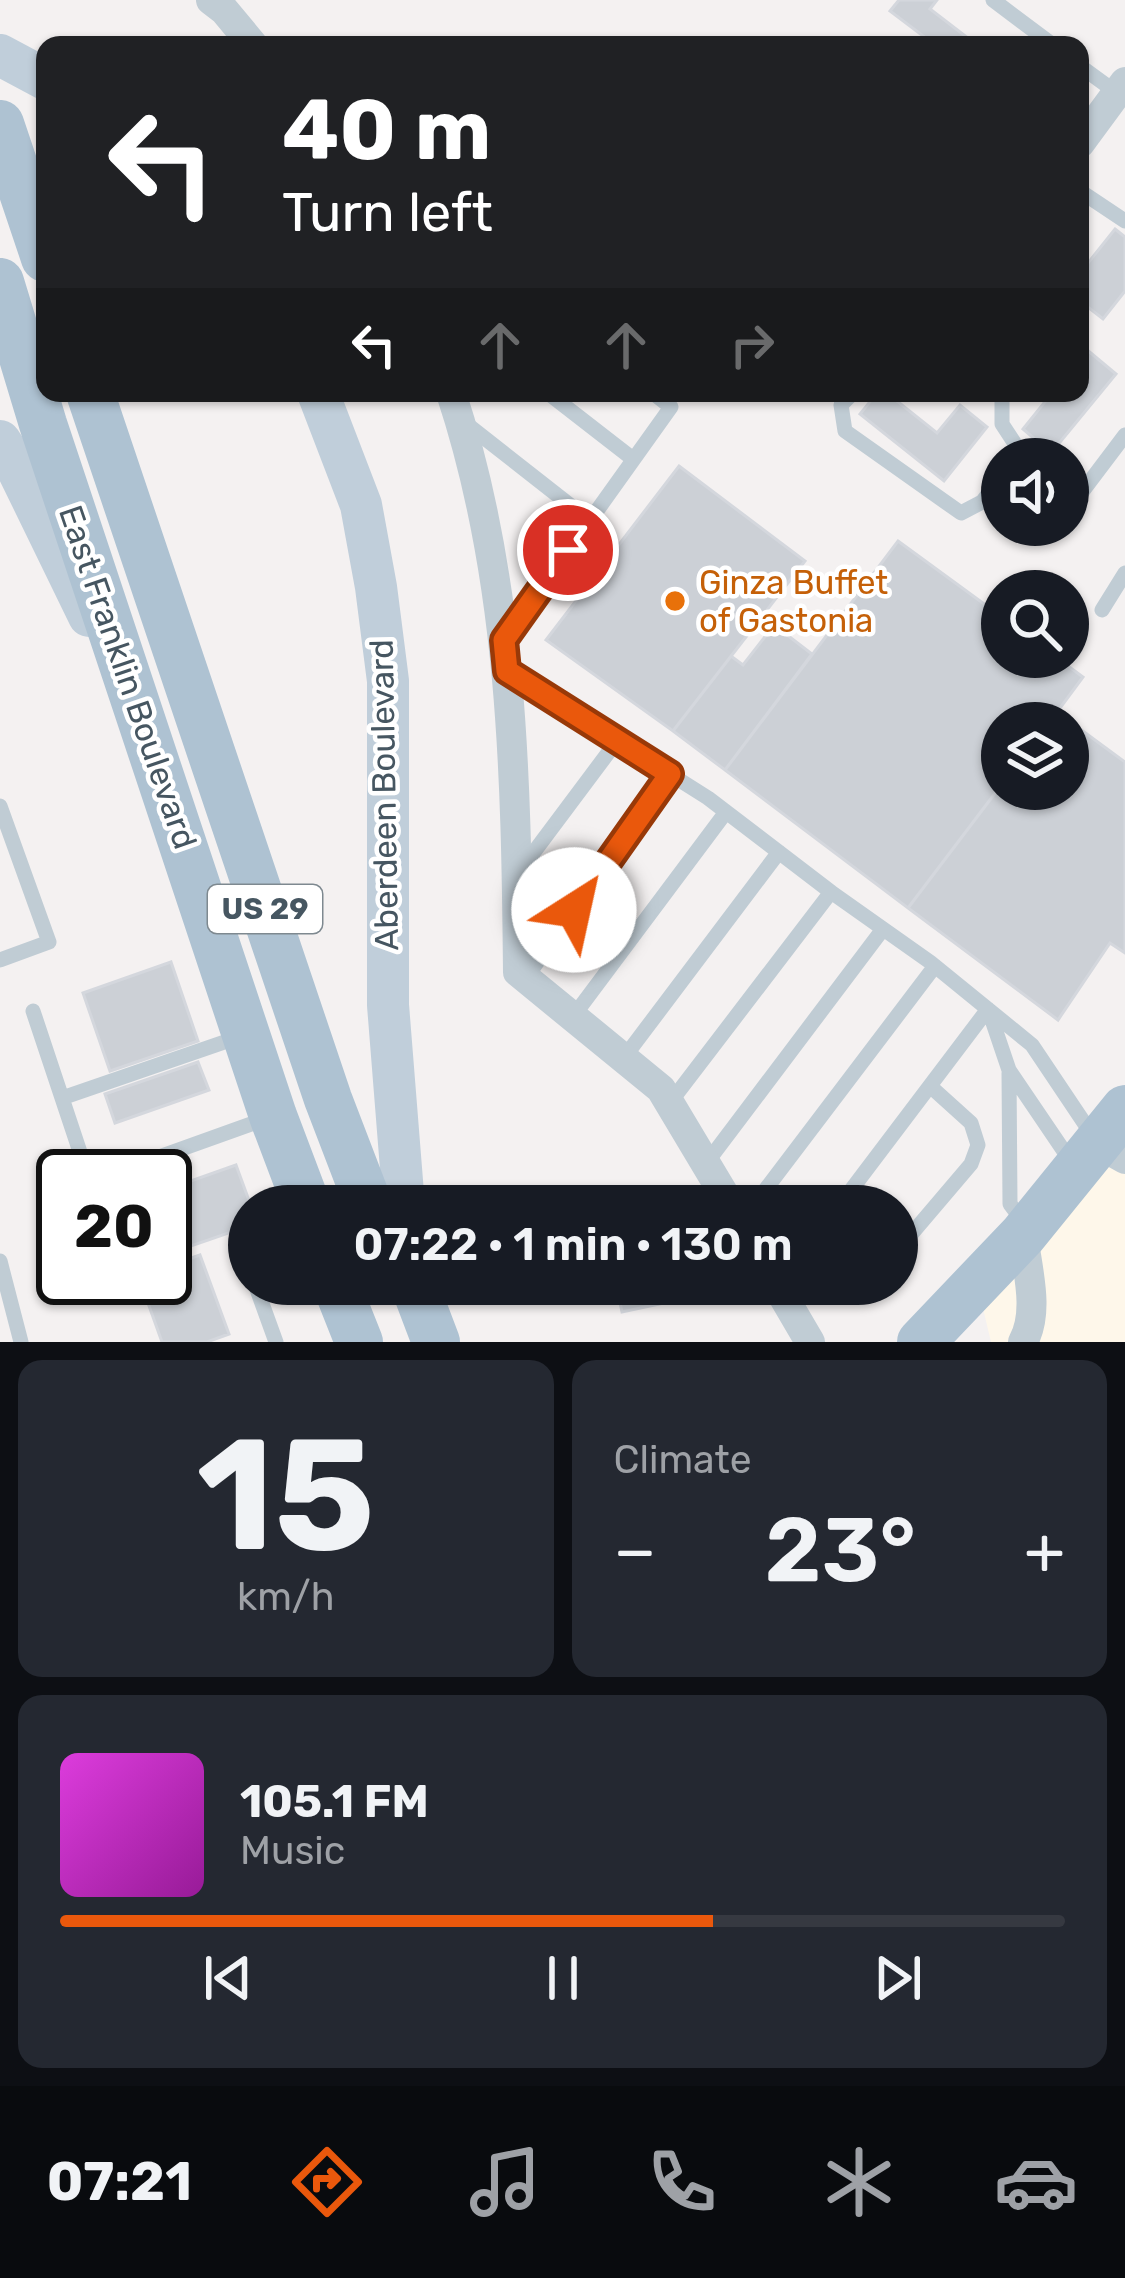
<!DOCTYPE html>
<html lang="en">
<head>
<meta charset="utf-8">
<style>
  body { margin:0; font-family:Rubik,sans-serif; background:#242831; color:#f1f3f6; height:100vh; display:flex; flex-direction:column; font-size:45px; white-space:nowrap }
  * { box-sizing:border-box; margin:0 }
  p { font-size:39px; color:#9ea1a6 }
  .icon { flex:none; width:66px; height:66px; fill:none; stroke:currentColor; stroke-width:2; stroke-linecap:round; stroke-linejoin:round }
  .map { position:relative; height:1342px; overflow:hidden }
  .panel { display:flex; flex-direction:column; gap:18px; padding:18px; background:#0d0f14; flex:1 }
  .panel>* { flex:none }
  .hud { position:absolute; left:36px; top:36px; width:1053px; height:366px; border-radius:24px; box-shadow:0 3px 9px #0004; background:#202124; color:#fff; overflow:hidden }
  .buttons { position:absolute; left:981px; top:438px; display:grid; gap:24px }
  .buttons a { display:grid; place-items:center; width:108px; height:108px; border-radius:50%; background:#171b24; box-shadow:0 3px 9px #0004; font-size:60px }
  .speed { position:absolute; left:36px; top:1149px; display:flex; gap:24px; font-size:60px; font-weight:700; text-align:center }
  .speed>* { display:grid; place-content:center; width:156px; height:156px; border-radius:50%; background:#171b24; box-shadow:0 3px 9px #0004; line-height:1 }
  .speed .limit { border:6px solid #111; border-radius:18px; background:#fff; color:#111 }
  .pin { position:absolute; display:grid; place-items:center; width:102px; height:102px; color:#fff; margin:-51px; border:6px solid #fff; border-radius:50%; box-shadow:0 3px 12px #0007 }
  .me { position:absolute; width:132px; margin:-66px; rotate:35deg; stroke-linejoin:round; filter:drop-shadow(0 0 9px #0008) }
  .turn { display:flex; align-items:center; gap:42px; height:252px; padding:0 48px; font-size:54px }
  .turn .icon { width:156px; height:156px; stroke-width:2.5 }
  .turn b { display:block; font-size:84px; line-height:102px }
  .lanes { display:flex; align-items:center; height:114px; padding:0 48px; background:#0003; justify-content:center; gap:60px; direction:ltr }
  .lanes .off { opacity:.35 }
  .big { font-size:90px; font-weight:600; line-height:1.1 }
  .panel .widget { flex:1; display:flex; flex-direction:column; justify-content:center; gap:18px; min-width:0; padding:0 42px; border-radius:24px; background:#242831 }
  .panel .dial { align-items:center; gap:0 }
  .dial b { font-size:156px; line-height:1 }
  .song { display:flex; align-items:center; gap:36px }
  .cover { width:144px; height:144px; border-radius:18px; background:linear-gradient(135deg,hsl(300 70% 55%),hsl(300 70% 35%)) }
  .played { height:12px; border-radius:6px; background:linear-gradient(90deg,#ea580c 65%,#363941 65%) }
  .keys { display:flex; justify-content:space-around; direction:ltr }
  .heat { display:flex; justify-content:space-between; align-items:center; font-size:66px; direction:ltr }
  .panel .tiles { flex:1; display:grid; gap:18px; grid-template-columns:1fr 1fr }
  .widget:last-child { grid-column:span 2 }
  .trip { position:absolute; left:228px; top:1185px; width:690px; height:120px; border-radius:60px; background:#171b24; box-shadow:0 3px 9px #0004; font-weight:600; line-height:120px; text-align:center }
  .tabs { display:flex; height:192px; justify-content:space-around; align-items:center; background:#090b0e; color:#9ea1a6 }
  .tabs .icon { width:84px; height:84px }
  .tabs .on { color:#ea580c }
  .tabs b { font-size:54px; color:#f1f3f6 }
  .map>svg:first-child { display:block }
  .commercial { fill:#fef7ea }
  .building { fill:#ccd0d6; stroke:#d4d7dd; stroke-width:3 }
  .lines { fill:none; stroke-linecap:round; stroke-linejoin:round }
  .service { stroke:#c0ccd4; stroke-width:15 }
  .minor { stroke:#c0ccd4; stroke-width:30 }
  .secondary { stroke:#c0ceda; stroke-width:42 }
  .primary { stroke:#aec2d2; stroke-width:48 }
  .route-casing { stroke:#983908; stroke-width:30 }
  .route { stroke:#ea580c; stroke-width:21 }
  .food-dot { fill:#e8710a; stroke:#fff; stroke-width:4.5 }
  .labels { text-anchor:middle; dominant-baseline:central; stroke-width:9; stroke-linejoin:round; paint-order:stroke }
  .shield { fill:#fff; stroke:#7e8990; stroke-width:3 }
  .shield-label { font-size:30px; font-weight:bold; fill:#465661 }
  .food-label { font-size:33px; fill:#c56008; stroke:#fff; text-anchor:start }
  .street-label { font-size:33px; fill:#465661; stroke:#fff }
</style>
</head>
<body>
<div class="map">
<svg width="1125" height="1342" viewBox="0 0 1125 1342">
  <rect width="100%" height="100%" fill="#f4f1f1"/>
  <!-- commercial -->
  <path class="commercial" d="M 1098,1144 L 1125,1159 L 1125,1342 L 991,1342 L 977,1283 Z"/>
  <!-- building -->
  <path class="building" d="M 899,0 L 937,0 L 930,9 L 977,45 L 935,45 L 890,11 Z
    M 1115,229 L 1125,237 L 1125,291 L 1103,319 L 1080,301 L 1080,273 Z
    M 1080,344 L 1116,374 L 1051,453 L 1023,429 L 1052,393 L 1080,393 Z
    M 877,393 L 887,393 L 937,433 L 960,405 L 987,427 L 944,481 L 860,414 Z
    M 679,466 L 805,561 L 673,731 L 546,640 Z
    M 898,541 L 1002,617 L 1002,657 L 1056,657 L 1083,677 L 1049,723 L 1002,723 L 1002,784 L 908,908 L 725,770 Z
    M 774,625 L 812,654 L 725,770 L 673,731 L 731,656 L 743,665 Z
    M 1057,712 L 1125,762 L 1125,953 L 1110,943 L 1058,1020 L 908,908 L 1002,784 L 1002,789 L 1068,789 L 1068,723 L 1049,723 Z
    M 171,962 L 198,1041 L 110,1071 L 83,993 Z
    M 198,1062 L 209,1090 L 115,1123 L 105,1094 Z
    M 236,1165 L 251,1206 L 249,1226 L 165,1255 L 165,1190 Z
    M 200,1255 L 229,1334 L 207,1342 L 162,1342 L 139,1278 L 165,1278 L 165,1267 Z
    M 616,1284 L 704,1284 L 706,1294 L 622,1312 Z"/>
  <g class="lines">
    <!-- service -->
    <path class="service" d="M 993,0 L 1053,45
      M 1080,66 L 1117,93
      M 1080,191 L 1125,221
      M 548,393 L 633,459
      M 853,393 L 841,405 L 845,431 L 961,513 L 982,502 L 1002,476
      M 1002,393 L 1002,424 L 1025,459
      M 464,422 L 589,520
      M 1068,491 L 1082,492 L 1125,435
      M 1102,610 L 1125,573
      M 506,638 L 671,407 L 653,393
      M 507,671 L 708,798 L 831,892 L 930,962 L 1032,1045 L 1093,1136
      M 0,806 L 49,942 L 0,960
      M 522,868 L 617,741
      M 526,978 L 671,774
      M 33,1011 L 88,1176
      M 989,1011 L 1009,1070 L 1072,1163
      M 572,1018 L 726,812
      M 623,1059 L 779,852
      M 1009,1073 L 1010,1204 L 1025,1224
      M 62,1098 L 239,1037
      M 669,1104 L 831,892
      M 705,1165 L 883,929
      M 106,1176 L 265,1119
      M 753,1206 L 935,966
      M 839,1206 L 988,1009
      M 249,1247 L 242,1250 L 249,1268
      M 897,1251 L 971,1164 L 978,1145 L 971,1123 L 930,1086
      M 0,1261 L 21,1342
      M 255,1284 L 276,1342
      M 832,1284 L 846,1291 L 864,1289 L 869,1284"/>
    <!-- minor -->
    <path class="minor" d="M 211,0 L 224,10 L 253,45
      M 1080,143 L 1125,82
      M 451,393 C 513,580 516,777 518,972 L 661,1089 L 731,1206
      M 1098,1144 L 1125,1159
      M 776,1284 L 810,1342
      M 1023,1342 C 1040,1311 1027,1269 1023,1235"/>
    <!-- secondary -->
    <path class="secondary" d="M 0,55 L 45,79
      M 318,393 L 361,505 L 376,587 L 388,681 L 388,1005 L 404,1206
      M 0,441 L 15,464 L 89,616"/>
    <!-- primary -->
    <path class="primary" d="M 0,124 L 45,258
      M 0,282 L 43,424 L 273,1116 L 307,1206
      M 90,393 L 328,1099 L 369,1206
      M 336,1284 L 359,1342
      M 414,1284 L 436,1342
      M 921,1342 L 1023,1235 L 1125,1109"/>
  </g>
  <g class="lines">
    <!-- route casing -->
    <g class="route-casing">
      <path id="route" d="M 568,550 L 504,640 L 507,671 L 670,774 L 574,910"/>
    </g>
    <!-- route -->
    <use href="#route" class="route"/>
  </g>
  <!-- markers -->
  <circle class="food-dot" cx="675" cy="601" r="12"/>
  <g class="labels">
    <!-- shield labels -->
    <rect class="shield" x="208" y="885" width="114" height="48" rx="9"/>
    <g class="shield-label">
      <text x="265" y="909">US 29</text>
    </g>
    <!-- food labels -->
    <g class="food-label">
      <text x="699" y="582">Ginza Buffet<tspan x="699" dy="38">of Gastonia</tspan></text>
    </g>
    <!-- street labels -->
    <g class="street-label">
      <text transform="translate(128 677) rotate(71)">East Franklin Boulevard</text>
      <text transform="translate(384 795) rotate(-91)">Aberdeen Boulevard</text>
    </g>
  </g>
</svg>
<div class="buttons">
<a><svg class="icon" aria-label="sound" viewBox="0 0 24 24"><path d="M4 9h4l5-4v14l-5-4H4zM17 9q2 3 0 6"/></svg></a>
<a><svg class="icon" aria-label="search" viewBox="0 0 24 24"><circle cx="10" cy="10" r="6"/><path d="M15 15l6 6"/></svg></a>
<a><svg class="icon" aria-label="layers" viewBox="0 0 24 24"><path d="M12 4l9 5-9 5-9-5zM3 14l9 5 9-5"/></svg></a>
</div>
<div class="speed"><div class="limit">20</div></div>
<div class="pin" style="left:568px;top:550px;background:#d93025"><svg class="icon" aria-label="arrive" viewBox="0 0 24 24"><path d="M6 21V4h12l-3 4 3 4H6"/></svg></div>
<svg class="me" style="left:574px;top:910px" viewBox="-20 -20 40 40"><circle r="19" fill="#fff"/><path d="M0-13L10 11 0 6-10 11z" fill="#ea580c"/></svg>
<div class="trip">07:22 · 1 min · 130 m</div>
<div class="hud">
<div class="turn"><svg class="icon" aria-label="left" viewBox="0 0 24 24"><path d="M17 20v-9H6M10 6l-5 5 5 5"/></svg><div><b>40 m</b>Turn left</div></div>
<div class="lanes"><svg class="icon" aria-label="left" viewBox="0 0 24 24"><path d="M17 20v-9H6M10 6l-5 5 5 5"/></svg><svg class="icon off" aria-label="ahead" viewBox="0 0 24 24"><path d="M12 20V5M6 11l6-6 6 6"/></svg><svg class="icon off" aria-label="ahead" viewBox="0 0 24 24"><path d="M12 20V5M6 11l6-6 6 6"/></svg><svg class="icon off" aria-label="right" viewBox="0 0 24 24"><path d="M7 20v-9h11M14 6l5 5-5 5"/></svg></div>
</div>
</div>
<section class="panel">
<div class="tiles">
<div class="widget dial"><b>15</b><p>km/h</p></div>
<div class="widget"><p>Climate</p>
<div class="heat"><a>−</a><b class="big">23°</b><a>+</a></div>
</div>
<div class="widget">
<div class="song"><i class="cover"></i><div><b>105.1 FM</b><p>Music</p></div></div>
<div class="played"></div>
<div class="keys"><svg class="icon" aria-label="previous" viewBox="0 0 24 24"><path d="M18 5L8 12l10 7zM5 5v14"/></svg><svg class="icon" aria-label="pause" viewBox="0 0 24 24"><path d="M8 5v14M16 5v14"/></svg><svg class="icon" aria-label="next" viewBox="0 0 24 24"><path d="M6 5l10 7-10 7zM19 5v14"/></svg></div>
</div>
</div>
</section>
<nav class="tabs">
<b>07:21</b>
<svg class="icon on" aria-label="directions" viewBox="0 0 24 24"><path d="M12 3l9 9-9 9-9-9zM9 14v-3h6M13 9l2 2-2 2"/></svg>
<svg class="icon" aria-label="music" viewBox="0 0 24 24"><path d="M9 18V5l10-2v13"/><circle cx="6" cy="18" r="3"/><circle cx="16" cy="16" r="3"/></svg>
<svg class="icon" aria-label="phone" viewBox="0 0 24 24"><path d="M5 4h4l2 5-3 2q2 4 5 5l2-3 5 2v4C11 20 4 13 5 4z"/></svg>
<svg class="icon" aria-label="climate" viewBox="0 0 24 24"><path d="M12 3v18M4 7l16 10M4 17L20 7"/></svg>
<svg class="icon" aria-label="car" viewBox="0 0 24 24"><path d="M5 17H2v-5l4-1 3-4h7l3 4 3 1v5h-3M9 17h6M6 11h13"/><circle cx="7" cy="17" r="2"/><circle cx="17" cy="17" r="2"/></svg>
</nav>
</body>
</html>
